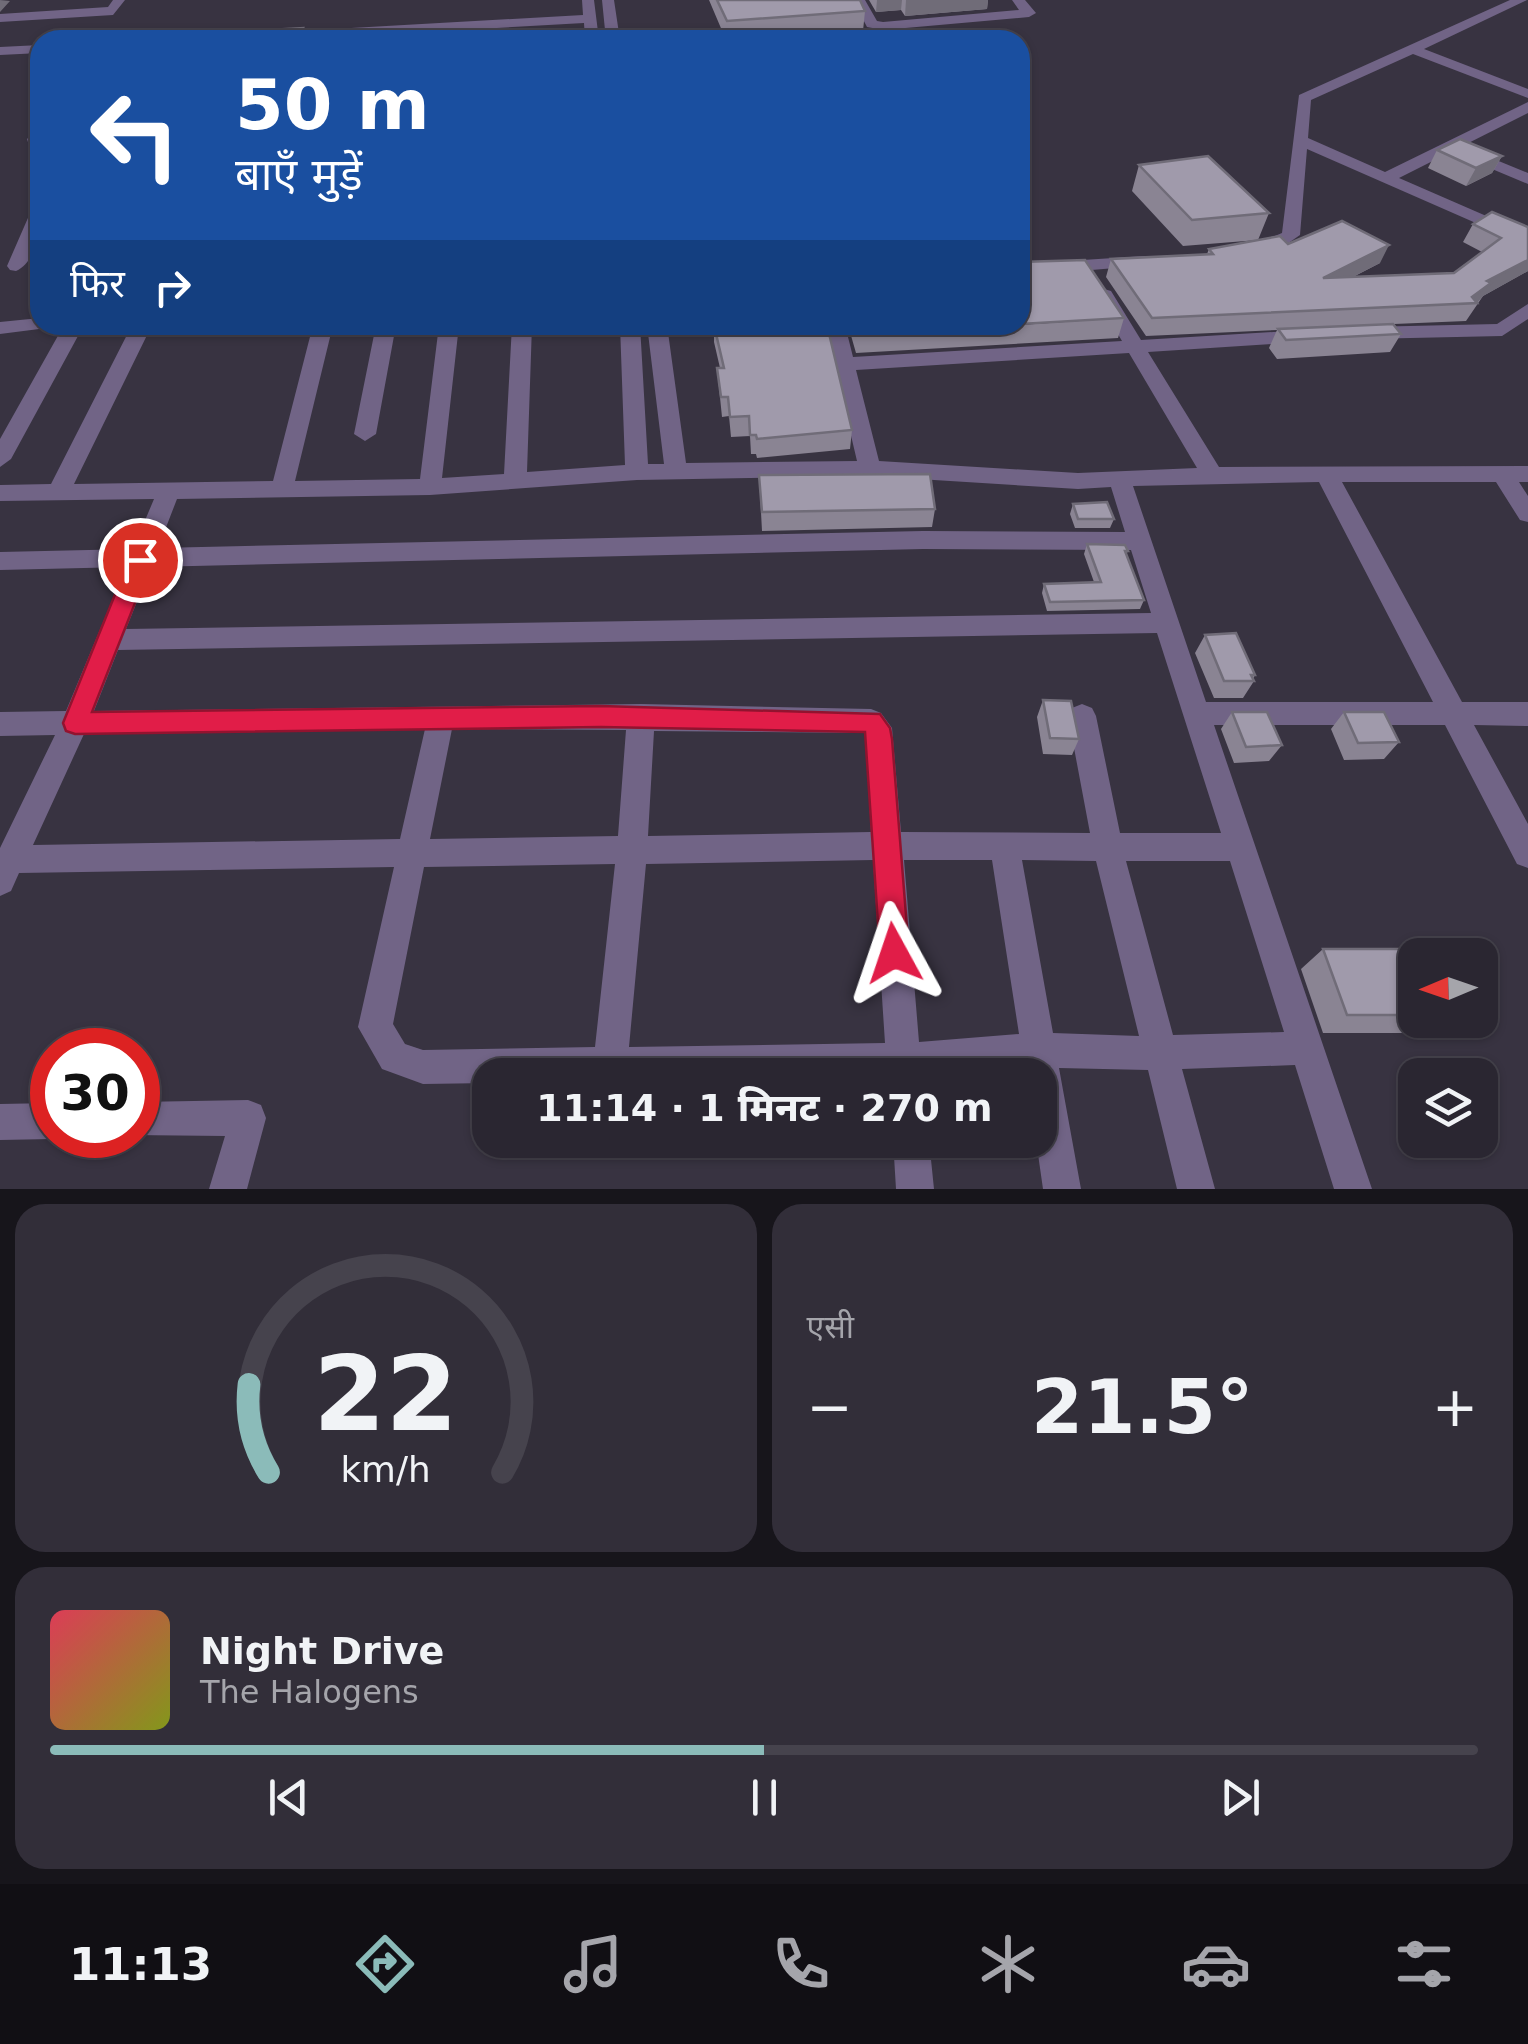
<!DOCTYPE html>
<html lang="hi">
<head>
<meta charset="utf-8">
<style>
  body { margin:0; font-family:"DejaVu Sans","Noto Sans Devanagari",sans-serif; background:#322e39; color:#f1f3f6; height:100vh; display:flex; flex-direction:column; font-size:38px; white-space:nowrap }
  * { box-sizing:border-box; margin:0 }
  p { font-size:32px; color:#a5a5ab }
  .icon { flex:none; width:55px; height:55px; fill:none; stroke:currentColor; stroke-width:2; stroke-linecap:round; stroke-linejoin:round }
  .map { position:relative; height:1189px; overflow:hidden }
  .sheet { display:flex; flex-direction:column; gap:15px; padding:15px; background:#17151b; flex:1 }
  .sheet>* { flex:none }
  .top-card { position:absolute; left:30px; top:30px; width:1000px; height:305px; border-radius:30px; box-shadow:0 2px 8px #0004,0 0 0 2px #46434d; background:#1a4fa0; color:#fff; overflow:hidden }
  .needle { width:65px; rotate:268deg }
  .buttons { position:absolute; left:1398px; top:938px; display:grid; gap:20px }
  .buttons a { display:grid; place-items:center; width:100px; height:100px; border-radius:20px; background:#2a2631; box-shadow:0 2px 8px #0004,0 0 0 2px #46434d; font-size:50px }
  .speed { position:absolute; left:30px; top:1028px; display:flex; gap:20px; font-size:50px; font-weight:700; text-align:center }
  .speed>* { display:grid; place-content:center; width:130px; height:130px; border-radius:50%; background:#2a2631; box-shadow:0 2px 8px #0004,0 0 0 2px #46434d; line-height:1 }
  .speed .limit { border:15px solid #d22; background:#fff; color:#111 }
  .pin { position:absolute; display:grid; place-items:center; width:85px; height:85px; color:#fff; margin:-42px; border:5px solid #fff; border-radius:50%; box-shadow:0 2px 10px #0007 }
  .me { position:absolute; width:110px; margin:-55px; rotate:355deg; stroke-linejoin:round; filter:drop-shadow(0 0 8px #0008) }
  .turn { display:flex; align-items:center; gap:35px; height:210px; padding:0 40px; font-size:45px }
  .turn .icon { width:130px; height:130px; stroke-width:2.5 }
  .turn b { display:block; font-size:70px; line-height:85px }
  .then { display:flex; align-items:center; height:95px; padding:0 40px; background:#0003; gap:20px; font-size:38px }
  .big { font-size:75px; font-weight:800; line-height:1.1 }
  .sheet .tile { flex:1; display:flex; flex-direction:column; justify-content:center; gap:15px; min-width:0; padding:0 35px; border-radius:30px; background:#322e39 }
  .sheet .dial { align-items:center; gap:0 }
  .dial svg { height:260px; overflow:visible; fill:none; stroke:#46434d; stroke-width:7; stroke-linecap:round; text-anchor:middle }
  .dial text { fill:#f1f3f6; stroke:none }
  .song { display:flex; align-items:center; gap:30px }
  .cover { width:120px; height:120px; border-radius:15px; background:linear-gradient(135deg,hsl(350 70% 55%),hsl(70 70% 35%)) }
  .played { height:10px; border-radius:5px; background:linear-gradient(90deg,#8bbbb9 50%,#46434d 50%) }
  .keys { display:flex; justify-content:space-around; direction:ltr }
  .heat { display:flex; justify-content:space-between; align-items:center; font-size:55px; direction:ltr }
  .sheet .tiles { flex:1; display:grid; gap:15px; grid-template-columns:1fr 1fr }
  .tile:last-child { grid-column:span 2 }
  .trip { position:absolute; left:472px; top:1058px; width:585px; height:100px; border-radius:30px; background:#2a2631; box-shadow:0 2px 8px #0004,0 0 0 2px #46434d; font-weight:800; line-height:100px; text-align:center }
  .tabs { display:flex; height:160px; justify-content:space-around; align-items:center; background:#110f14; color:#a5a5ab }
  .tabs .icon { width:70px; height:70px }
  .tabs .selected { color:#8bbbb9 }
  .tabs b { font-size:45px; color:#f1f3f6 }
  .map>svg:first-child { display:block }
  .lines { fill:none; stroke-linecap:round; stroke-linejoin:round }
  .minor { fill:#716486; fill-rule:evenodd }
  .wall { fill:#8a8493 }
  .shaded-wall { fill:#706c78 }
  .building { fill:#a09aab; stroke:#706c78; stroke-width:2.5 }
  .route { fill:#e11d48; stroke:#92132f; stroke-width:2.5 }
</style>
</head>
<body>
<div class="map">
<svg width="1528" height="1189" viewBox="0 0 1528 1189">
  <rect width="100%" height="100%" fill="#383341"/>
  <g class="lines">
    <!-- minor -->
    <path class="minor" d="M 113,0 L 125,0 L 113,15 L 0,22 L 0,14 L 108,7 Z
      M 582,0 L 594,0 L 599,40 L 585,40 L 584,23 L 285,40 L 204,40 L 211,36 L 583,15 Z
      M 602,0 L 614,0 L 620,40 L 606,40 Z
      M 853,0 L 865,0 L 877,21 L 883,22 L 1019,10 L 1012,0 L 1025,0 L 1036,13 L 1029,17 L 883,30 L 867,27 Z
      M 1510,0 L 1527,0 L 1424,49 L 1528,89 L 1528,98 L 1413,54 L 1311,100 L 1308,138 L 1385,172 L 1528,102 L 1528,113 L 1399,178 L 1528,234 L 1528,246 L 1307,149 L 1300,235 L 1277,251 L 1248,255 L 1248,247 L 1282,233 L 1299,95 Z
      M 40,45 L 40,53 L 0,55 L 0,47 Z
      M 40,126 L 40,160 L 32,155 L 27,139 Z
      M 1467,148 L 1528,173 L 1528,184 L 1461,156 L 1459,153 Z
      M 40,206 C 40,227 37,262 16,271 L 10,270 L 7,266 L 31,211 Z
      M 1145,256 L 1151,257 L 1151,265 L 1020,276 L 1020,264 Z
      M 1104,289 L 1111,291 L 1141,340 L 1305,330 L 1315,336 L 1305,342 L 1148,352 L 1219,467 L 1528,466 L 1528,482 L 1519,482 L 1528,496 L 1528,522 L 1520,520 L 1496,482 L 1342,482 L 1462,702 L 1528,702 L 1528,726 L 1474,725 L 1528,824 L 1528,868 L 1517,864 L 1445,725 L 1214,725 L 1372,1189 L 1334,1189 L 1295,1065 L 1182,1069 L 1215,1189 L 1177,1189 L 1148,1070 L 1059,1068 L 1081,1189 L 1043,1189 L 1036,1140 L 1040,1140 L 1040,1075 L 1026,1075 L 1024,1068 L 934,1075 L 490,1075 L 490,1083 L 423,1084 L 382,1069 L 358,1027 L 394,867 L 19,873 L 11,891 L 0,896 L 0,848 L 55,735 L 0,736 L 0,712 L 66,711 L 126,567 L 0,570 L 0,552 L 133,549 L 154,499 L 0,501 L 0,485 L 51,484 L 132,325 L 152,325 L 74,484 L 273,481 L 313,325 L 333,325 L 295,481 L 420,479 L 439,325 L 459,325 L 442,478 L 504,474 L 512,325 L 532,325 L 527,472 L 625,465 L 620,325 L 640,325 L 648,464 L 664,464 L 647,325 L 667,325 L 686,463 L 857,461 L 825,325 L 845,325 L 853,357 L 1122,341 L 1095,295 ZM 1129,353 L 1197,468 L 1078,473 L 879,461 L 856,370 ZM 870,476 L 1078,489 L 1111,487 L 1125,532 L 923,531 L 158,548 L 177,499 L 430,495 L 637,480 ZM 1319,482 L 1433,702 L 1206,702 L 1133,486 ZM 923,549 L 1131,550 L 1151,613 L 126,629 L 151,567 ZM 1157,633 L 1221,833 L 1120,833 L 1096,716 L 1092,708 L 1082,704 L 1072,708 L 1068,716 L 1090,833 L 901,832 L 892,728 L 881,713 L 871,709 L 641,704 L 94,711 L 118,650 ZM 425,729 L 400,839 L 33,845 L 84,734 ZM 452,729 L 626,730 L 618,836 L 430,839 ZM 654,731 L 865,733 L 871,832 L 648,836 ZM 873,860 L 885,1043 L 629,1047 L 646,864 ZM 904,860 L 992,860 L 1019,1034 L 919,1042 ZM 1022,860 L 1096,861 L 1139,1036 L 1053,1033 ZM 1126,861 L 1230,861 L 1284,1032 L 1173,1035 ZM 615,864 L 595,1047 L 423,1050 L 405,1044 L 393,1024 L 424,867 Z
      M 1528,304 L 1528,319 L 1502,336 L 1365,339 L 1355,333 L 1365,327 L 1497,324 Z
      M 40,318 L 40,325 L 49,325 L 47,328 L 0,334 L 0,322 Z
      M 64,325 L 84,325 L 11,459 L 0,467 L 0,439 Z
      M 376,325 L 396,325 L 376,434 L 365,441 L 354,434 Z
      M 248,1100 L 261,1105 L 266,1118 L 247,1189 L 209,1189 L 225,1136 L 131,1135 L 138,1135 L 138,1102 Z
      M 52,1103 L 52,1135 L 61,1135 L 52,1139 L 0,1140 L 0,1104 Z
      M 893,1140 L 929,1140 L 934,1189 L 896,1189 Z"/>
  </g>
  <!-- wall -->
  <path class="wall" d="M 709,0 L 860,0 L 865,11 L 863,31 L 753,40 L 726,40 Z
    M 869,0 L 988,0 L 987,9 L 905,16 L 901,10 L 876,12 Z
    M 1437,150 L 1502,156 L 1492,173 L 1466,186 L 1428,168 Z
    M 1139,165 L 1269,213 L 1258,240 L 1183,246 L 1132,191 Z
    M 1473,224 L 1528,227 L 1528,271 L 1483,296 L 1466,321 L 1394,324 L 1401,334 L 1390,352 L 1277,359 L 1269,348 L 1277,330 L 1146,336 L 1106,277 L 1111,259 L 1207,254 L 1209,249 L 1288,244 L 1380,263 L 1353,277 L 1454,273 L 1482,252 L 1463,242 Z
    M 1124,318 L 1118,338 L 856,353 L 848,325 L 1020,325 Z
    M 714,325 L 852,430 L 850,449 L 757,458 L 756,454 L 751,454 L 750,436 L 731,437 L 729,416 L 722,417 L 717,368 L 720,368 L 714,342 Z
    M 759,475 L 935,509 L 932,527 L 762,531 Z
    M 1073,504 L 1114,519 L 1110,528 L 1075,528 L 1070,514 Z
    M 1087,544 L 1128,551 L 1126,555 L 1144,600 L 1140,609 L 1047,611 L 1042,593 L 1044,584 L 1094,582 L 1084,554 Z
    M 1205,635 L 1255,675 L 1253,679 L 1254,681 L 1243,698 L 1214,698 L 1195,653 Z
    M 1043,700 L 1079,739 L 1072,755 L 1043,754 L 1037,717 Z
    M 1232,712 L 1282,745 L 1269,761 L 1234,763 L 1221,729 Z
    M 1344,712 L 1399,742 L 1384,759 L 1344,760 L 1331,729 Z
    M 1323,949 L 1415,955 L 1415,1020 L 1472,1020 L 1450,1033 L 1323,1033 L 1301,969 Z"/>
  <!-- shaded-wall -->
  <path class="shaded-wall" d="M 0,0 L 10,1 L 0,12 Z
    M 877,0 L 902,0 L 901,10 L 876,12 Z
    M 906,0 L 988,0 L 987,9 L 905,16 Z
    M 1502,156 L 1492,173 L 1466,186 L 1476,168 Z
    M 1389,245 L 1380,263 L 1315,296 L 1323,278 Z
    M 1528,260 L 1528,271 L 1483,296 L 1477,303 L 1472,297 L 1487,281 Z"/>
  <!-- building -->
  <path class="building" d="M 717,0 L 860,0 L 865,11 L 727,21 Z
    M 303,28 L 301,33 L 313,32 L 310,40 L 194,40 L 245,36 L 248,31 Z
    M 1460,139 L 1502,156 L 1476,168 L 1437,150 Z
    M 1208,156 L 1269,213 L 1192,220 L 1139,165 Z
    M 1492,212 L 1528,227 L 1528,260 L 1487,281 L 1491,283 L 1472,297 L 1477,303 L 1152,318 L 1111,259 L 1213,254 L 1209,249 L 1280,236 L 1288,244 L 1342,221 L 1389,245 L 1323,278 L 1454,273 L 1501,238 L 1473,224 Z
    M 1085,260 L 1124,318 L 1020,324 L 1020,262 Z
    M 1393,324 L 1401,334 L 1286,340 L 1278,329 Z
    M 714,325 L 827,325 L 852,430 L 757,439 L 756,435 L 750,435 L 749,416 L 730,417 L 728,397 L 721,397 L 717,368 L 724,368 Z
    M 855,325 L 1009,325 L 858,334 Z
    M 930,474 L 935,509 L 762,512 L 759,475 Z
    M 1107,502 L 1114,519 L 1078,519 L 1073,504 Z
    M 1087,544 L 1125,545 L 1128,551 L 1125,551 L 1144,600 L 1050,602 L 1044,584 L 1101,582 Z
    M 1236,633 L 1255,675 L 1251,675 L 1254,681 L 1224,681 L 1205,635 Z
    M 1043,700 L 1071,701 L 1079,739 L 1050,738 Z
    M 1232,712 L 1267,712 L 1282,745 L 1246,747 Z
    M 1344,712 L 1384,712 L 1399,742 L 1358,743 Z
    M 1323,949 L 1451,949 L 1453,955 L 1415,955 L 1415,1015 L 1347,1015 Z"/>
  <!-- route -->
  <path class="route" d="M 140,552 L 152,560 L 92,712 L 601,706 L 880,714 L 890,728 L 892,739 L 909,953 L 905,963 L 894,967 L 884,963 L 880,953 L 865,732 L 601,727 L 75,734 L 66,731 L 63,723 L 129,560 Z"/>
</svg>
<div class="buttons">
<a><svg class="needle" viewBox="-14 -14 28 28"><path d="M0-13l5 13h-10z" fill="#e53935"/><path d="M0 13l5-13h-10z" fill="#a5a5ab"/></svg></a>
<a><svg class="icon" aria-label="layers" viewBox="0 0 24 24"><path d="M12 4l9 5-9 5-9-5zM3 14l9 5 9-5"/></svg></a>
</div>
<div class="speed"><div class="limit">30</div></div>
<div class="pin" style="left:140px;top:560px;background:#d93025"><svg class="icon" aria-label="arrive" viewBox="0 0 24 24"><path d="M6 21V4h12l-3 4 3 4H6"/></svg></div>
<svg class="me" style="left:894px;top:953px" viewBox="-20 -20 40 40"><path d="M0-17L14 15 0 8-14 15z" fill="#e11d48" stroke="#fff" stroke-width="4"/></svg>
<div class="trip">11:14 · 1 मिनट · 270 m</div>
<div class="top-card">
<div class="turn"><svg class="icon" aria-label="left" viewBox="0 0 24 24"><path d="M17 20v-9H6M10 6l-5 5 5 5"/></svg><div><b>50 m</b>बाएँ मुड़ें</div></div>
<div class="then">फिर<svg class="icon" aria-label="right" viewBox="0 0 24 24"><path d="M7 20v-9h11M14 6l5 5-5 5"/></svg></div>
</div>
</div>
<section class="sheet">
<div class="tiles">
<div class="tile dial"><svg viewBox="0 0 100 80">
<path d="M14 69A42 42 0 1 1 86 69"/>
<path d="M14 69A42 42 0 0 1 8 42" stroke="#8bbbb9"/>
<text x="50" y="56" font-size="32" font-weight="700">22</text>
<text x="50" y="72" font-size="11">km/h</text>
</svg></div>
<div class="tile"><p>एसी</p>
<div class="heat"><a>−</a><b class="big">21.5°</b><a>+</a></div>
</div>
<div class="tile">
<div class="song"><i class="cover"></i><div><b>Night Drive</b><p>The Halogens</p></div></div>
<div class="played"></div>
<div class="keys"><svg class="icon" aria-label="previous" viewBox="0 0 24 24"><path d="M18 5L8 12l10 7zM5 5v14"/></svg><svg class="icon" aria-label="pause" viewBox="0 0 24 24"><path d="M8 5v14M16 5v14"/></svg><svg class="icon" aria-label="next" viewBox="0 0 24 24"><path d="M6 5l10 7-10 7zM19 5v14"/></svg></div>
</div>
</div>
</section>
<nav class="tabs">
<b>11:13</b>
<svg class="icon selected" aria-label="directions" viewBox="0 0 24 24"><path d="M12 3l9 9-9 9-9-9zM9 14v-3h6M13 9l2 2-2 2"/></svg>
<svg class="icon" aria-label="music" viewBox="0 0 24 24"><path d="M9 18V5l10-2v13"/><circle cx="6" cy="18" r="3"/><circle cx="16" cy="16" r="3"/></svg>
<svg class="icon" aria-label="phone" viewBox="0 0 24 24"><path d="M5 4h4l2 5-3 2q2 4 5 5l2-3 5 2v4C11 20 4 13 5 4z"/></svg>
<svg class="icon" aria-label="climate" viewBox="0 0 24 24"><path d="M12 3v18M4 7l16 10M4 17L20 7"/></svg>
<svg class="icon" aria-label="car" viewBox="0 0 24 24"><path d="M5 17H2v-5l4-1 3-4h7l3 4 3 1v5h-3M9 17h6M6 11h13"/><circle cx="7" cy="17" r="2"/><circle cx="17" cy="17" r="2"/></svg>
<svg class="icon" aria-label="filters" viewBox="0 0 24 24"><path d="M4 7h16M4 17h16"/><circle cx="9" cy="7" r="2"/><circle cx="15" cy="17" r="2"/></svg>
</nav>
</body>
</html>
